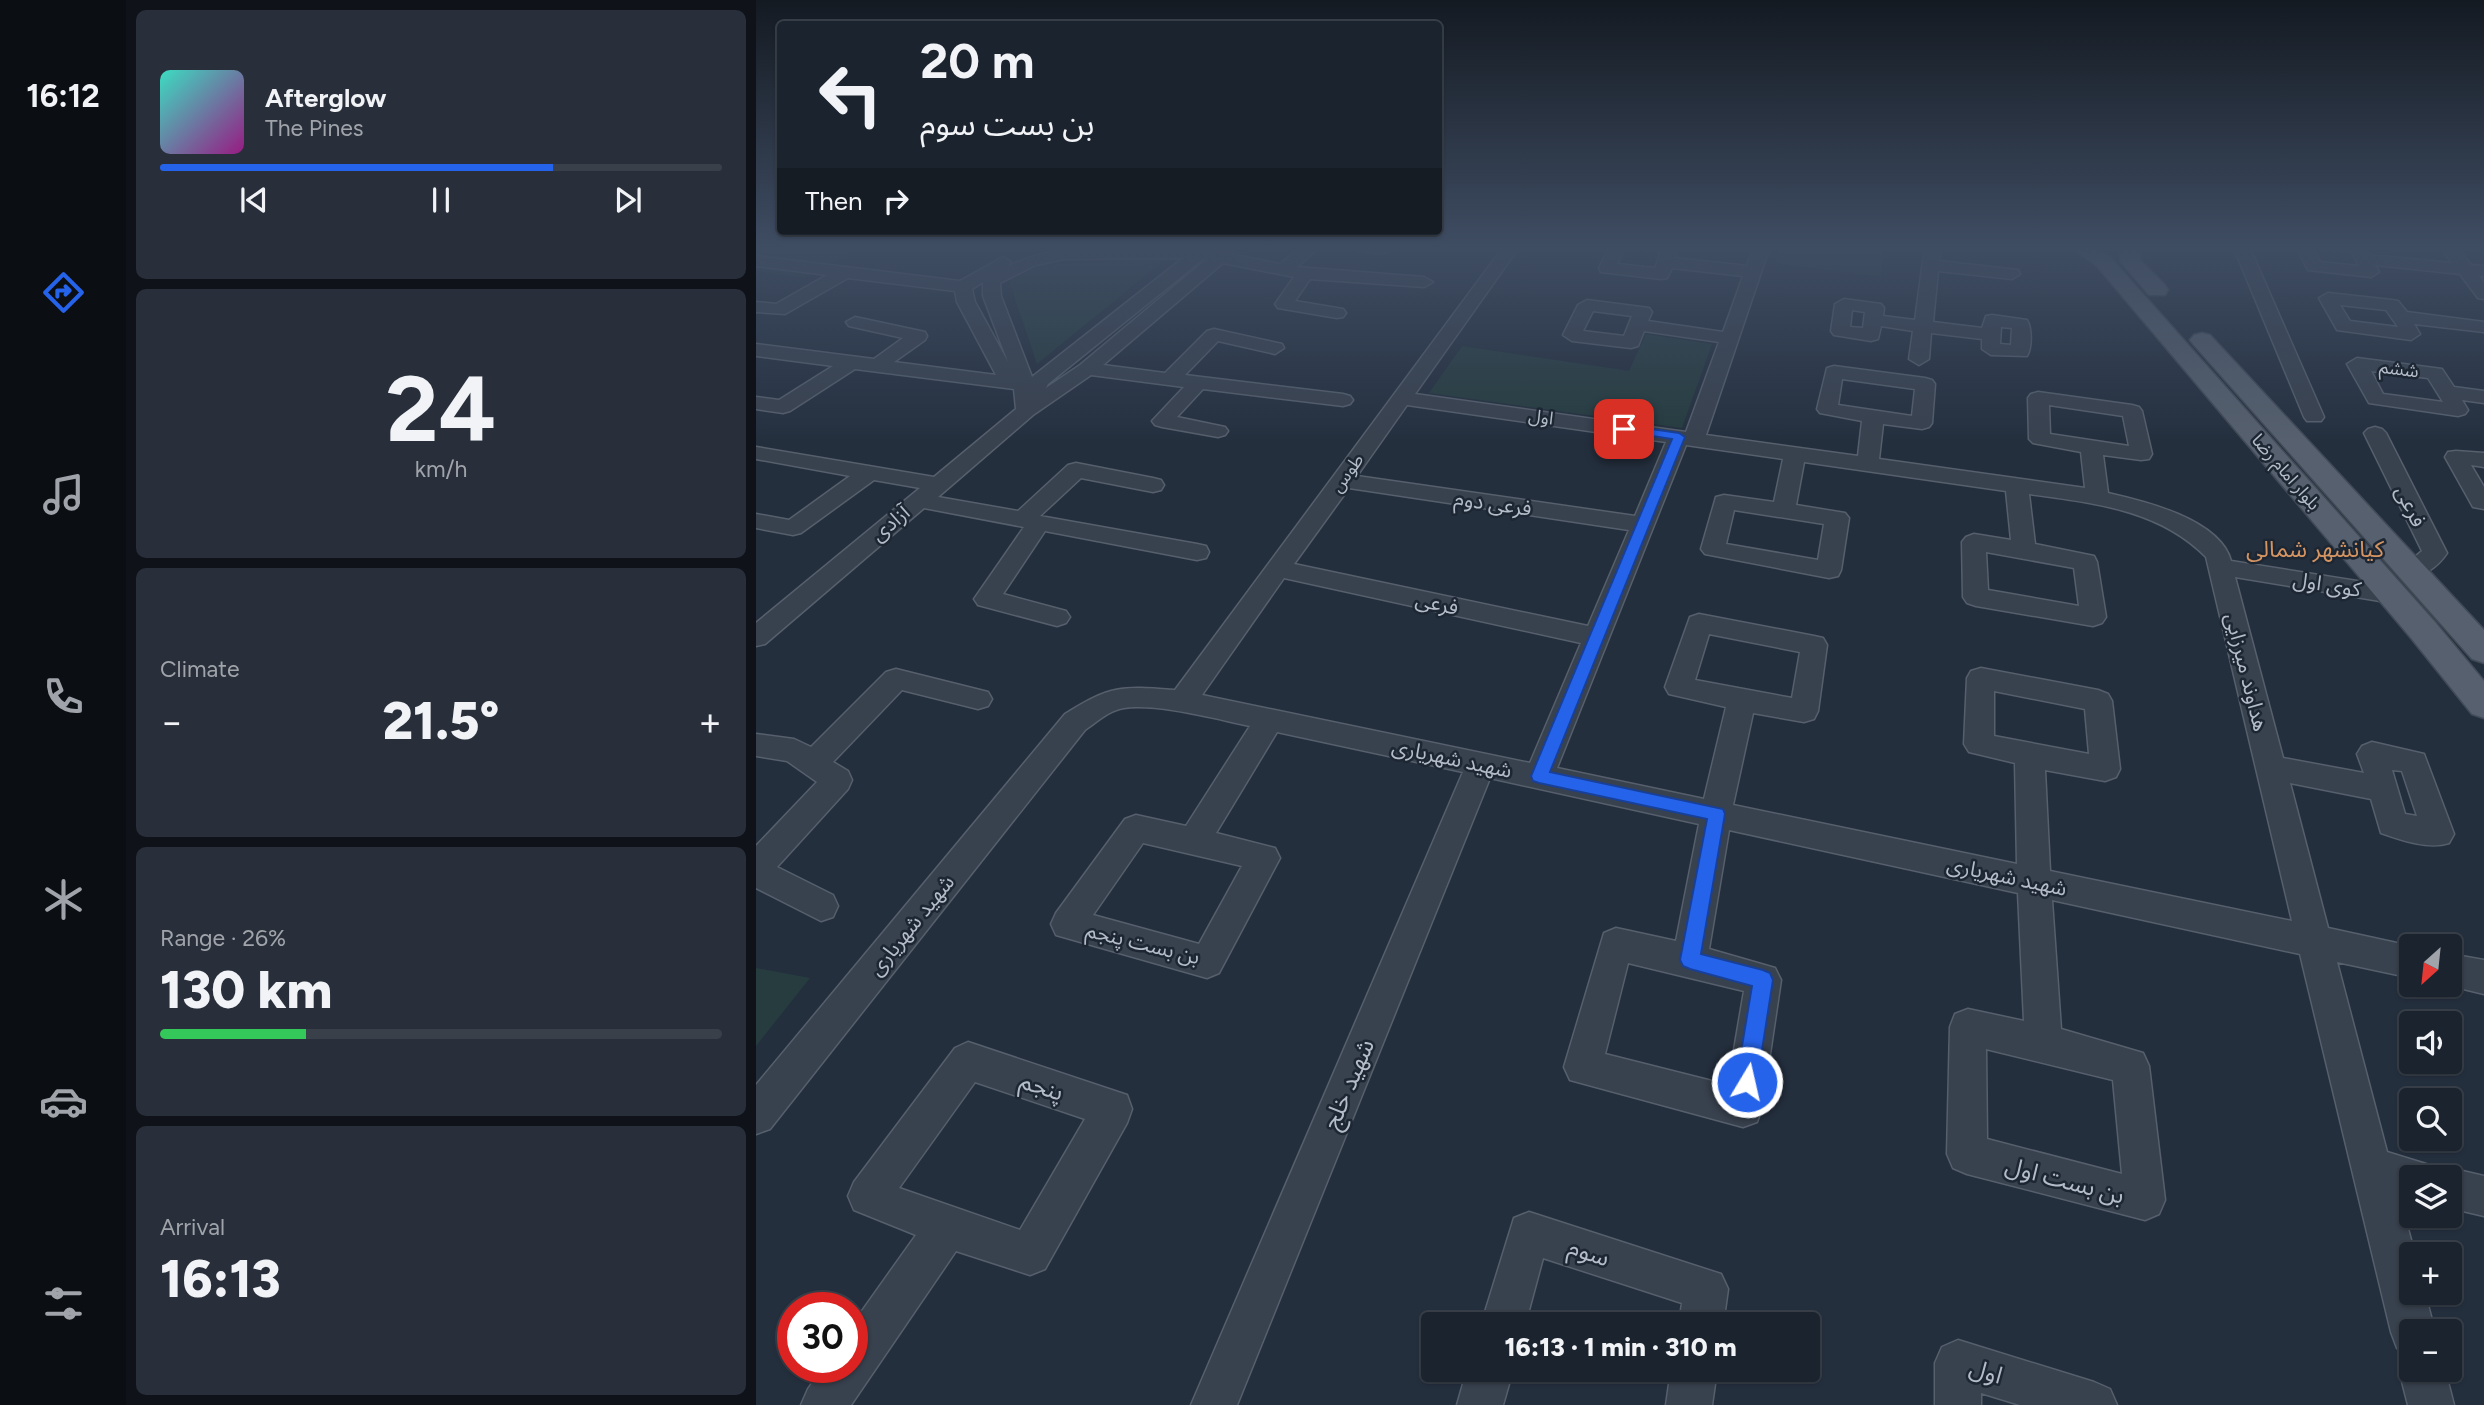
<!DOCTYPE html>
<html lang="en">
<head>
<meta charset="utf-8">
<style>
  body { margin:0; font-family:Figtree,"Noto Sans Arabic",sans-serif; background:#282f3a; color:#f1f3f6; height:100vh; display:flex; flex-direction:column; font-size:26px; white-space:nowrap }
  * { box-sizing:border-box; margin:0 }
  p { font-size:23px; color:#a0a4aa }
  .icon { flex:none; width:38px; height:38px; fill:none; stroke:currentColor; stroke-width:2; stroke-linecap:round; stroke-linejoin:round }
  .map { position:relative; flex:1; overflow:hidden }
  .details { display:flex; flex-direction:column; gap:10px; padding:10px; background:#0f1319; width:630px }
  .details>* { flex:none }
  .top-card { position:absolute; left:21px; top:21px; width:665px; height:214px; border-radius:7px; box-shadow:0 2px 5px #0004,0 0 0 2px #39404a; background:#1b232e; color:#f1f3f6; overflow:hidden }
  .needle { width:46px; rotate:207deg }
  .fabs { position:absolute; left:1643px; top:934px; display:grid; gap:14px }
  .fabs a { display:grid; place-items:center; width:63px; height:63px; border-radius:7px; background:#1b232e; box-shadow:0 2px 5px #0004,0 0 0 2px #39404a; font-size:35px }
  .speed { position:absolute; left:21px; top:1292px; display:flex; gap:14px; font-size:35px; font-weight:700; text-align:center }
  .speed>* { display:grid; place-content:center; width:91px; height:91px; border-radius:50%; background:#1b232e; box-shadow:0 2px 5px #0004,0 0 0 2px #39404a; line-height:1 }
  .speed .limit { border:10px solid #d22; background:#fff; color:#111 }
  .pin { position:absolute; display:grid; place-items:center; width:60px; height:60px; color:#fff; margin:-30px; border-radius:14px; box-shadow:0 4px 10px #0006 }
  .me { position:absolute; width:77px; margin:-38px; rotate:9deg; stroke-linejoin:round; filter:drop-shadow(0 0 5px #0008) }
  .turn { display:flex; align-items:center; gap:24px; height:147px; padding:0 28px; font-size:32px }
  .turn .icon { width:91px; height:91px; stroke-width:2.5 }
  .turn b { display:block; font-size:49px; line-height:60px }
  .then { display:flex; align-items:center; height:66px; padding:0 28px; background:#0003; gap:14px; font-size:26px }
  .big { font-size:52px; font-weight:800; line-height:1.1 }
  .details .tile { flex:1; display:flex; flex-direction:column; justify-content:center; gap:10px; min-width:0; padding:0 24px; border-radius:10px; background:#282f3a }
  .details .dial { align-items:center; gap:0 }
  .dial b { font-size:91px; line-height:1 }
  .song { display:flex; align-items:center; gap:21px }
  .cover { width:84px; height:84px; border-radius:10px; background:linear-gradient(135deg,hsl(170 70% 55%),hsl(310 70% 35%)) }
  .played { height:7px; border-radius:4px; background:linear-gradient(90deg,#2563eb 70%,#39404a 70%) }
  .keys { display:flex; justify-content:space-around; direction:ltr }
  .heat { display:flex; justify-content:space-between; align-items:center; font-size:38px; direction:ltr }
  .charge { height:10px; border-radius:5px; background:linear-gradient(90deg,#34c759 26%,#39404a 0) }
  .trip { position:absolute; left:665px; top:1312px; width:399px; height:70px; border-radius:7px; background:#1b232e; box-shadow:0 2px 5px #0004,0 0 0 2px #39404a; font-weight:800; line-height:70px; text-align:center }
  main { display:flex; flex:1; min-height:0 }
  .tab-bar { display:flex; flex-direction:column; width:126px; justify-content:space-around; align-items:center; background:#0b0e12; color:#a0a4aa }
  .tab-bar .icon { width:49px; height:49px }
  .tab-bar .active { color:#2563eb }
  .tab-bar b { font-size:32px; color:#f1f3f6 }
  .map>svg:first-child { display:block }
  .green { fill:#263c3f }
  .lines { fill:none; stroke-linecap:round; stroke-linejoin:round }
  .minor-casing { stroke:#565f6c; stroke-width:3 }
  .major-casing { stroke:#414a57; stroke-width:3 }
  .minor { fill:#38414e; fill-rule:evenodd }
  .major { fill:#56606e; fill-rule:evenodd }
  .route { fill:#2563eb; stroke:#184099; stroke-width:2 }
  .labels { text-anchor:middle; dominant-baseline:central; stroke-width:5; stroke-linejoin:round; paint-order:stroke }
  .far-street-label { font-size:18px; fill:#b4bcc9; stroke:#1d2633 }
  .street-label { font-size:21px; fill:#b4bcc9; stroke:#1d2633 }
  .neighbourhood-label { font-size:23px; fill:#d59563; stroke:#1d2633 }
  .near-street-label { font-size:24px; fill:#b4bcc9; stroke:#1d2633 }
</style>
</head>
<body>
<main>
<nav class="tab-bar">
<b>16:12</b>
<svg class="icon active" aria-label="directions" viewBox="0 0 24 24"><path d="M12 3l9 9-9 9-9-9zM9 14v-3h6M13 9l2 2-2 2"/></svg>
<svg class="icon" aria-label="music" viewBox="0 0 24 24"><path d="M9 18V5l10-2v13"/><circle cx="6" cy="18" r="3"/><circle cx="16" cy="16" r="3"/></svg>
<svg class="icon" aria-label="phone" viewBox="0 0 24 24"><path d="M5 4h4l2 5-3 2q2 4 5 5l2-3 5 2v4C11 20 4 13 5 4z"/></svg>
<svg class="icon" aria-label="climate" viewBox="0 0 24 24"><path d="M12 3v18M4 7l16 10M4 17L20 7"/></svg>
<svg class="icon" aria-label="car" viewBox="0 0 24 24"><path d="M5 17H2v-5l4-1 3-4h7l3 4 3 1v5h-3M9 17h6M6 11h13"/><circle cx="7" cy="17" r="2"/><circle cx="17" cy="17" r="2"/></svg>
<svg class="icon" aria-label="filters" viewBox="0 0 24 24"><path d="M4 7h16M4 17h16"/><circle cx="9" cy="7" r="2"/><circle cx="15" cy="17" r="2"/></svg>
</nav>
<section class="details">
<div class="tile">
<div class="song"><i class="cover"></i><div><b>Afterglow</b><p>The Pines</p></div></div>
<div class="played"></div>
<div class="keys"><svg class="icon" aria-label="previous" viewBox="0 0 24 24"><path d="M18 5L8 12l10 7zM5 5v14"/></svg><svg class="icon" aria-label="pause" viewBox="0 0 24 24"><path d="M8 5v14M16 5v14"/></svg><svg class="icon" aria-label="next" viewBox="0 0 24 24"><path d="M6 5l10 7-10 7zM19 5v14"/></svg></div>
</div>
<div class="tile dial"><b>24</b><p>km/h</p></div>
<div class="tile"><p>Climate</p>
<div class="heat"><a>−</a><b class="big">21.5°</b><a>+</a></div>
</div>
<div class="tile"><p>Range · 26%</p><b class="big">130 km</b><div class="charge"></div></div>
<div class="tile"><p>Arrival</p><b class="big">16:13</b></div>
</section>
<div class="map">
<svg width="1728" height="1405" viewBox="0 0 1728 1405">
  <rect width="100%" height="100%" fill="#242f3e"/>
  <!-- green -->
  <path class="green" d="M 0,246 L 105,246 L 48,278 L 0,271 Z
    M 1023,246 L 1128,246 L 1125,277 L 1019,263 Z
    M 411,258 L 281,364 L 253,281 L 284,265 Z
    M 890,334 L 956,344 L 926,428 L 673,393 L 706,346 L 873,371 Z
    M 0,968 L 54,978 L 0,1046 Z"/>
  <g class="lines">
    <!-- minor casing -->
    <g class="minor-casing">
      <path id="minor" d="M 443,246 L 455,246 L 456,251 L 459,251 L 463,246 L 479,246 L 474,254 L 524,264 L 547,246 L 565,246 L 541,267 L 668,277 L 677,282 L 668,287 L 554,279 L 539,301 L 587,309 L 590,313 L 587,317 L 581,318 L 522,308 L 519,304 L 538,277 L 467,263 L 347,365 L 409,373 L 451,331 L 458,329 L 526,344 L 528,348 L 519,354 L 462,341 L 429,375 L 587,394 L 594,396 L 597,400 L 594,404 L 587,406 L 447,389 L 421,417 L 469,427 L 472,431 L 469,435 L 462,437 L 406,427 L 399,425 L 396,421 L 428,387 L 335,375 L 277,415 L 182,497 L 262,511 L 312,465 L 320,463 L 397,478 L 405,480 L 408,485 L 405,490 L 397,492 L 325,478 L 284,516 L 441,544 L 450,546 L 453,552 L 450,558 L 441,560 L 289,531 L 247,594 L 310,611 L 314,617 L 310,623 L 301,626 L 222,605 L 218,599 L 268,527 L 168,508 L 9,644 L 0,646 L 0,623 L 164,488 L 118,480 L 45,533 L 37,535 L 0,528 L 0,514 L 33,520 L 94,476 L 0,459 L 0,447 L 178,477 L 260,409 L 258,389 L 99,369 L 34,411 L 27,413 L 0,409 L 0,397 L 23,400 L 77,366 L 0,356 L 0,344 L 118,359 L 147,338 L 93,326 L 90,322 L 99,317 L 169,332 L 171,336 L 169,340 L 138,362 L 240,375 L 201,302 L 199,291 L 92,278 L 29,314 L 0,312 L 0,302 L 20,304 L 71,275 L 0,266 L 0,256 L 204,281 L 247,257 L 255,262 L 253,266 C 306,239 381,249 440,248 ZM 427,258 L 276,377 L 245,296 L 244,283 L 280,265 L 309,259 ZM 447,259 L 451,259 L 324,365 L 290,388 L 292,384 ZM 227,282 L 227,296 L 252,362 L 219,302 L 216,289 Z
        M 598,246 L 639,246 L 640,248 C 631,256 607,254 598,246 Z
        M 748,246 L 764,246 L 659,394 L 930,432 L 963,342 L 888,331 L 882,346 L 875,348 L 816,341 L 807,335 L 822,305 L 831,300 L 893,308 L 896,312 L 892,321 L 967,332 L 987,276 L 916,268 L 911,278 L 905,279 L 845,272 L 843,268 L 854,246 L 870,246 L 861,264 L 899,268 L 905,252 L 889,249 L 887,246 L 922,246 L 919,258 L 991,266 L 998,246 L 1014,246 L 950,435 L 1102,456 L 1106,421 L 1064,413 L 1061,409 L 1071,368 L 1078,366 L 1169,378 L 1176,380 L 1179,384 L 1176,423 L 1173,427 L 1166,429 L 1127,424 L 1123,459 L 1329,488 L 1325,452 L 1277,443 L 1273,439 L 1272,398 L 1275,394 L 1282,392 L 1376,405 L 1383,407 L 1386,411 L 1396,454 L 1393,459 L 1385,460 L 1347,455 L 1352,493 C 1387,501 1464,519 1475,561 L 1645,588 L 1649,594 L 1645,600 L 1636,603 L 1479,577 L 1527,758 L 1608,773 L 1601,754 L 1606,746 L 1616,742 L 1668,754 L 1698,834 L 1693,843 C 1673,850 1645,840 1625,833 L 1615,799 L 1534,783 L 1572,928 L 1659,947 L 1656,947 L 1656,978 L 1581,962 L 1631,1152 L 1670,1164 L 1676,1178 L 1656,1178 L 1656,1198 L 1643,1195 L 1659,1255 L 1656,1255 L 1656,1293 L 1669,1293 L 1679,1332 L 1656,1332 L 1656,1370 L 1689,1370 L 1698,1405 L 1652,1405 L 1643,1370 L 1650,1354 L 1653,1353 L 1641,1348 L 1635,1332 L 1544,954 L 1296,900 L 1305,1029 L 1387,1053 L 1393,1066 L 1409,1200 L 1403,1214 L 1389,1220 L 1211,1174 L 1197,1168 L 1191,1154 L 1194,1027 L 1199,1014 L 1212,1009 L 1268,1021 L 1262,893 L 973,830 L 953,949 L 1019,968 L 1025,980 L 1006,1108 L 1001,1122 L 987,1127 L 814,1080 L 808,1067 L 848,933 L 860,928 L 920,941 L 943,824 L 734,778 L 481,1405 L 435,1405 L 707,772 L 521,732 L 460,833 L 519,848 L 524,858 L 463,973 L 451,978 L 300,935 L 295,924 L 300,913 L 369,819 L 380,815 L 430,826 L 494,726 C 460,719 401,703 368,708 C 353,710 341,722 329,730 L 14,1129 L 0,1134 L 0,1085 L 309,714 C 355,685 365,686 419,690 ZM 837,311 L 876,316 L 868,336 L 827,331 ZM 1086,379 L 1159,389 L 1156,416 L 1082,405 ZM 651,405 L 910,442 L 879,516 L 601,476 ZM 1293,405 L 1367,416 L 1373,446 L 1294,434 ZM 930,445 L 1027,459 L 1018,502 L 968,495 L 960,497 L 945,549 L 949,554 L 1073,578 L 1082,576 L 1085,570 L 1093,518 L 1089,513 L 1040,505 L 1048,462 L 1250,491 L 1255,540 L 1218,534 L 1210,537 L 1206,542 L 1207,597 L 1211,603 L 1220,606 L 1337,626 L 1346,623 L 1350,617 L 1341,562 L 1338,556 L 1279,544 L 1273,494 C 1337,503 1403,509 1450,557 L 1536,921 L 1294,871 L 1289,770 L 1349,781 L 1360,777 L 1364,769 L 1356,701 L 1352,694 L 1342,690 L 1225,668 L 1215,671 L 1211,678 L 1208,744 L 1213,752 L 1259,763 L 1261,864 L 977,805 L 997,713 L 1048,722 L 1058,719 L 1062,711 L 1071,645 L 1067,638 L 1058,636 L 943,614 L 934,617 L 909,687 L 913,694 L 970,707 L 948,799 L 801,768 ZM 593,488 L 873,530 L 832,626 L 538,564 ZM 978,510 L 1068,524 L 1062,560 L 970,544 ZM 1230,552 L 1318,568 L 1323,606 L 1232,590 ZM 528,578 L 825,643 L 774,763 L 446,695 ZM 953,634 L 1044,652 L 1036,698 L 939,680 ZM 1238,691 L 1329,709 L 1333,754 L 1238,736 ZM 1636,770 L 1646,771 L 1661,816 L 1649,814 ZM 387,843 L 486,866 L 443,944 L 337,915 ZM 872,963 L 988,991 L 972,1085 L 849,1054 ZM 1230,1049 L 1357,1080 L 1366,1174 L 1231,1139 Z
        M 1169,246 L 1185,246 L 1183,261 L 1262,270 L 1264,274 L 1256,279 L 1182,271 L 1177,322 L 1226,328 L 1230,316 L 1236,315 L 1271,320 C 1276,328 1276,348 1271,356 L 1235,355 L 1226,349 L 1226,339 L 1175,333 L 1173,359 L 1163,365 L 1153,359 L 1157,331 L 1125,326 L 1122,339 L 1115,341 L 1078,335 L 1075,331 L 1079,304 L 1088,299 L 1125,304 L 1128,308 L 1127,316 L 1159,320 ZM 1096,310 L 1109,312 L 1107,328 L 1094,327 ZM 1245,327 L 1256,328 L 1255,345 L 1244,344 Z
        M 1477,246 L 1493,246 L 1568,417 L 1565,421 L 1551,421 L 1548,417 Z
        M 1540,246 L 1556,246 L 1564,262 L 1603,266 L 1595,251 L 1579,249 L 1577,246 L 1607,246 L 1613,255 L 1696,263 L 1684,246 L 1700,246 L 1715,265 L 1728,266 L 1728,276 L 1723,276 L 1728,282 L 1728,299 L 1722,298 L 1704,274 L 1619,265 L 1623,272 L 1615,277 L 1552,270 Z
        M 1572,293 L 1636,300 L 1642,301 L 1651,312 L 1728,322 L 1728,332 L 1658,324 L 1664,334 L 1655,340 L 1581,330 L 1563,298 ZM 1584,305 L 1630,310 L 1642,327 L 1594,321 Z
        M 1601,358 L 1686,369 L 1698,387 L 1728,391 L 1728,403 L 1706,400 L 1712,410 L 1709,414 L 1702,416 L 1613,403 L 1591,364 ZM 1615,371 L 1672,378 L 1687,402 L 1627,394 Z
        M 1619,427 L 1626,429 L 1630,433 L 1691,553 C 1682,567 1664,580 1647,576 L 1644,570 L 1666,551 L 1608,433 L 1612,429 Z
        M 1700,451 L 1728,453 L 1728,467 L 1715,465 L 1728,487 L 1728,509 L 1717,507 L 1689,457 L 1692,452 Z
        M 140,669 L 232,692 L 236,699 L 232,706 L 222,709 L 146,690 L 77,762 L 92,771 L 96,780 L 92,789 L 21,867 L 77,895 L 82,906 L 77,917 L 65,921 L 0,888 L 0,846 L 61,782 L 31,761 L 0,756 L 0,734 L 38,739 L 55,747 L 130,672 Z
        M 1694,954 L 1728,960 L 1728,994 L 1691,985 L 1694,985 Z
        M 212,1042 L 371,1095 L 376,1109 L 371,1123 L 289,1269 L 274,1275 L 200,1251 L 95,1405 L 45,1405 L 52,1389 L 67,1367 L 96,1367 L 96,1325 L 160,1235 L 98,1210 L 92,1196 L 98,1182 L 199,1048 ZM 219,1082 L 329,1119 L 264,1230 L 143,1188 Z
        M 1694,1168 L 1728,1176 L 1728,1216 L 1694,1208 L 1694,1178 L 1678,1178 L 1680,1174 Z
        M 773,1212 L 965,1274 L 972,1289 L 967,1325 L 923,1325 L 926,1303 L 787,1258 L 769,1325 L 725,1325 L 758,1218 Z
        M 1202,1340 L 1338,1382 L 1354,1389 L 1361,1405 L 1264,1405 L 1225,1393 L 1225,1405 L 1179,1405 L 1179,1363 L 1186,1347 Z
        M 711,1370 L 757,1370 L 747,1405 L 701,1405 Z
        M 915,1370 L 961,1370 L 956,1405 L 910,1405 Z"/>
    </g>
    <!-- major casing -->
    <g class="major-casing">
      <path id="major" d="M 1313,246 L 1337,246 L 1354,257 L 1679,622 L 1728,681 L 1728,718 L 1716,714 L 1655,638 L 1340,265 Z
        M 1364,246 L 1384,246 L 1384,260 L 1409,285 L 1412,290 L 1409,295 L 1393,295 L 1364,261 Z
        M 1446,333 L 1454,335 L 1728,630 L 1728,663 L 1716,659 L 1438,345 L 1434,340 L 1438,335 Z"/>
    </g>
    <!-- minor -->
    <use href="#minor" class="minor"/>
    <!-- major -->
    <use href="#major" class="major"/>
  </g>
  <!-- sky -->
  <linearGradient id="sky" x2="0" y2="1"><stop stop-color="#141a22"/><stop offset="0.56" stop-color="#3f4d63"/><stop offset="1" stop-color="#3f4d63" stop-opacity="0"/></linearGradient>
  <rect width="1728" height="443" fill="url(#sky)"/>
  <!-- route -->
  <path class="route" d="M 868,425 L 923,433 L 929,437 L 794,772 L 967,809 L 969,814 L 945,954 L 1007,970 L 1014,973 L 1017,980 L 1001,1082 L 998,1089 L 991,1093 L 983,1089 L 980,1082 L 996,986 L 934,969 L 927,966 L 924,960 L 951,819 L 783,783 L 777,781 L 775,776 L 916,439 L 864,431 L 864,426 Z"/>
  <g class="labels">
    <!-- far-street labels -->
    <g class="far-street-label">
      <text transform="translate(1643 369) rotate(7)">ششم</text>
      <text transform="translate(785 417) rotate(8)">اول</text>
      <text transform="translate(1530 472) rotate(49)">بلوار امام رضا</text>
      <text transform="translate(591 473) rotate(-54)">طوس</text>
    </g>
    <!-- street labels -->
    <g class="street-label">
      <text transform="translate(737 503) rotate(8)">فرعی دوم</text>
      <text transform="translate(1655 506) rotate(64)">فرعی</text>
      <text transform="translate(134 523) rotate(-40)">آزادی</text>
      <text transform="translate(1571 584) rotate(9)">کوی اول</text>
      <text transform="translate(681 603) rotate(12)">فرعی</text>
      <text transform="translate(1491 672) rotate(76)">هداوند میرزایی</text>
      <text transform="translate(696 758) rotate(12)">شهید شهریاری</text>
      <text transform="translate(1251 876) rotate(12)">شهید شهریاری</text>
      <text transform="translate(155 925) rotate(-51)">شهید شهریاری</text>
      <text transform="translate(387 943) rotate(14)">بن بست پنجم</text>
    </g>
    <!-- neighbourhood labels -->
    <g class="neighbourhood-label">
      <text x="1559" y="549">کیانشهر شمالی</text>
    </g>
    <!-- near-street labels -->
    <g class="near-street-label">
      <text transform="translate(592 1084) rotate(-67)">شهید خلج</text>
      <text transform="translate(286 1086) rotate(18)">پنجم</text>
      <text transform="translate(1309 1180) rotate(15)">بن بست اول</text>
      <text transform="translate(833 1252) rotate(18)">سوم</text>
      <text transform="translate(1230 1371) rotate(17)">اول</text>
    </g>
  </g>
</svg>
<div class="fabs">
<a><svg class="needle" viewBox="-14 -14 28 28"><path d="M0-13l5 13h-10z" fill="#e53935"/><path d="M0 13l5-13h-10z" fill="#a0a4aa"/></svg></a>
<a><svg class="icon" aria-label="sound" viewBox="0 0 24 24"><path d="M4 9h4l5-4v14l-5-4H4zM17 9q2 3 0 6"/></svg></a>
<a><svg class="icon" aria-label="search" viewBox="0 0 24 24"><circle cx="10" cy="10" r="6"/><path d="M15 15l6 6"/></svg></a>
<a><svg class="icon" aria-label="layers" viewBox="0 0 24 24"><path d="M12 4l9 5-9 5-9-5zM3 14l9 5 9-5"/></svg></a>
<a>+</a>
<a>−</a>
</div>
<div class="speed"><div class="limit">30</div></div>
<div class="pin" style="left:868px;top:429px;background:#d93025"><svg class="icon" aria-label="arrive" viewBox="0 0 24 24"><path d="M6 21V4h12l-3 4 3 4H6"/></svg></div>
<svg class="me" style="left:991px;top:1082px" viewBox="-20 -20 40 40"><circle r="17" fill="#2563eb" stroke="#fff" stroke-width="3"/><path d="M0-11L8 9 0 5-8 9z" fill="#fff"/></svg>
<div class="trip">16:13 · 1 min · 310 m</div>
<div class="top-card">
<div class="turn"><svg class="icon" aria-label="left" viewBox="0 0 24 24"><path d="M17 20v-9H6M10 6l-5 5 5 5"/></svg><div><b>20 m</b>بن بست سوم</div></div>
<div class="then">Then<svg class="icon" aria-label="right" viewBox="0 0 24 24"><path d="M7 20v-9h11M14 6l5 5-5 5"/></svg></div>
</div>
</div>
</main>
</body>
</html>
